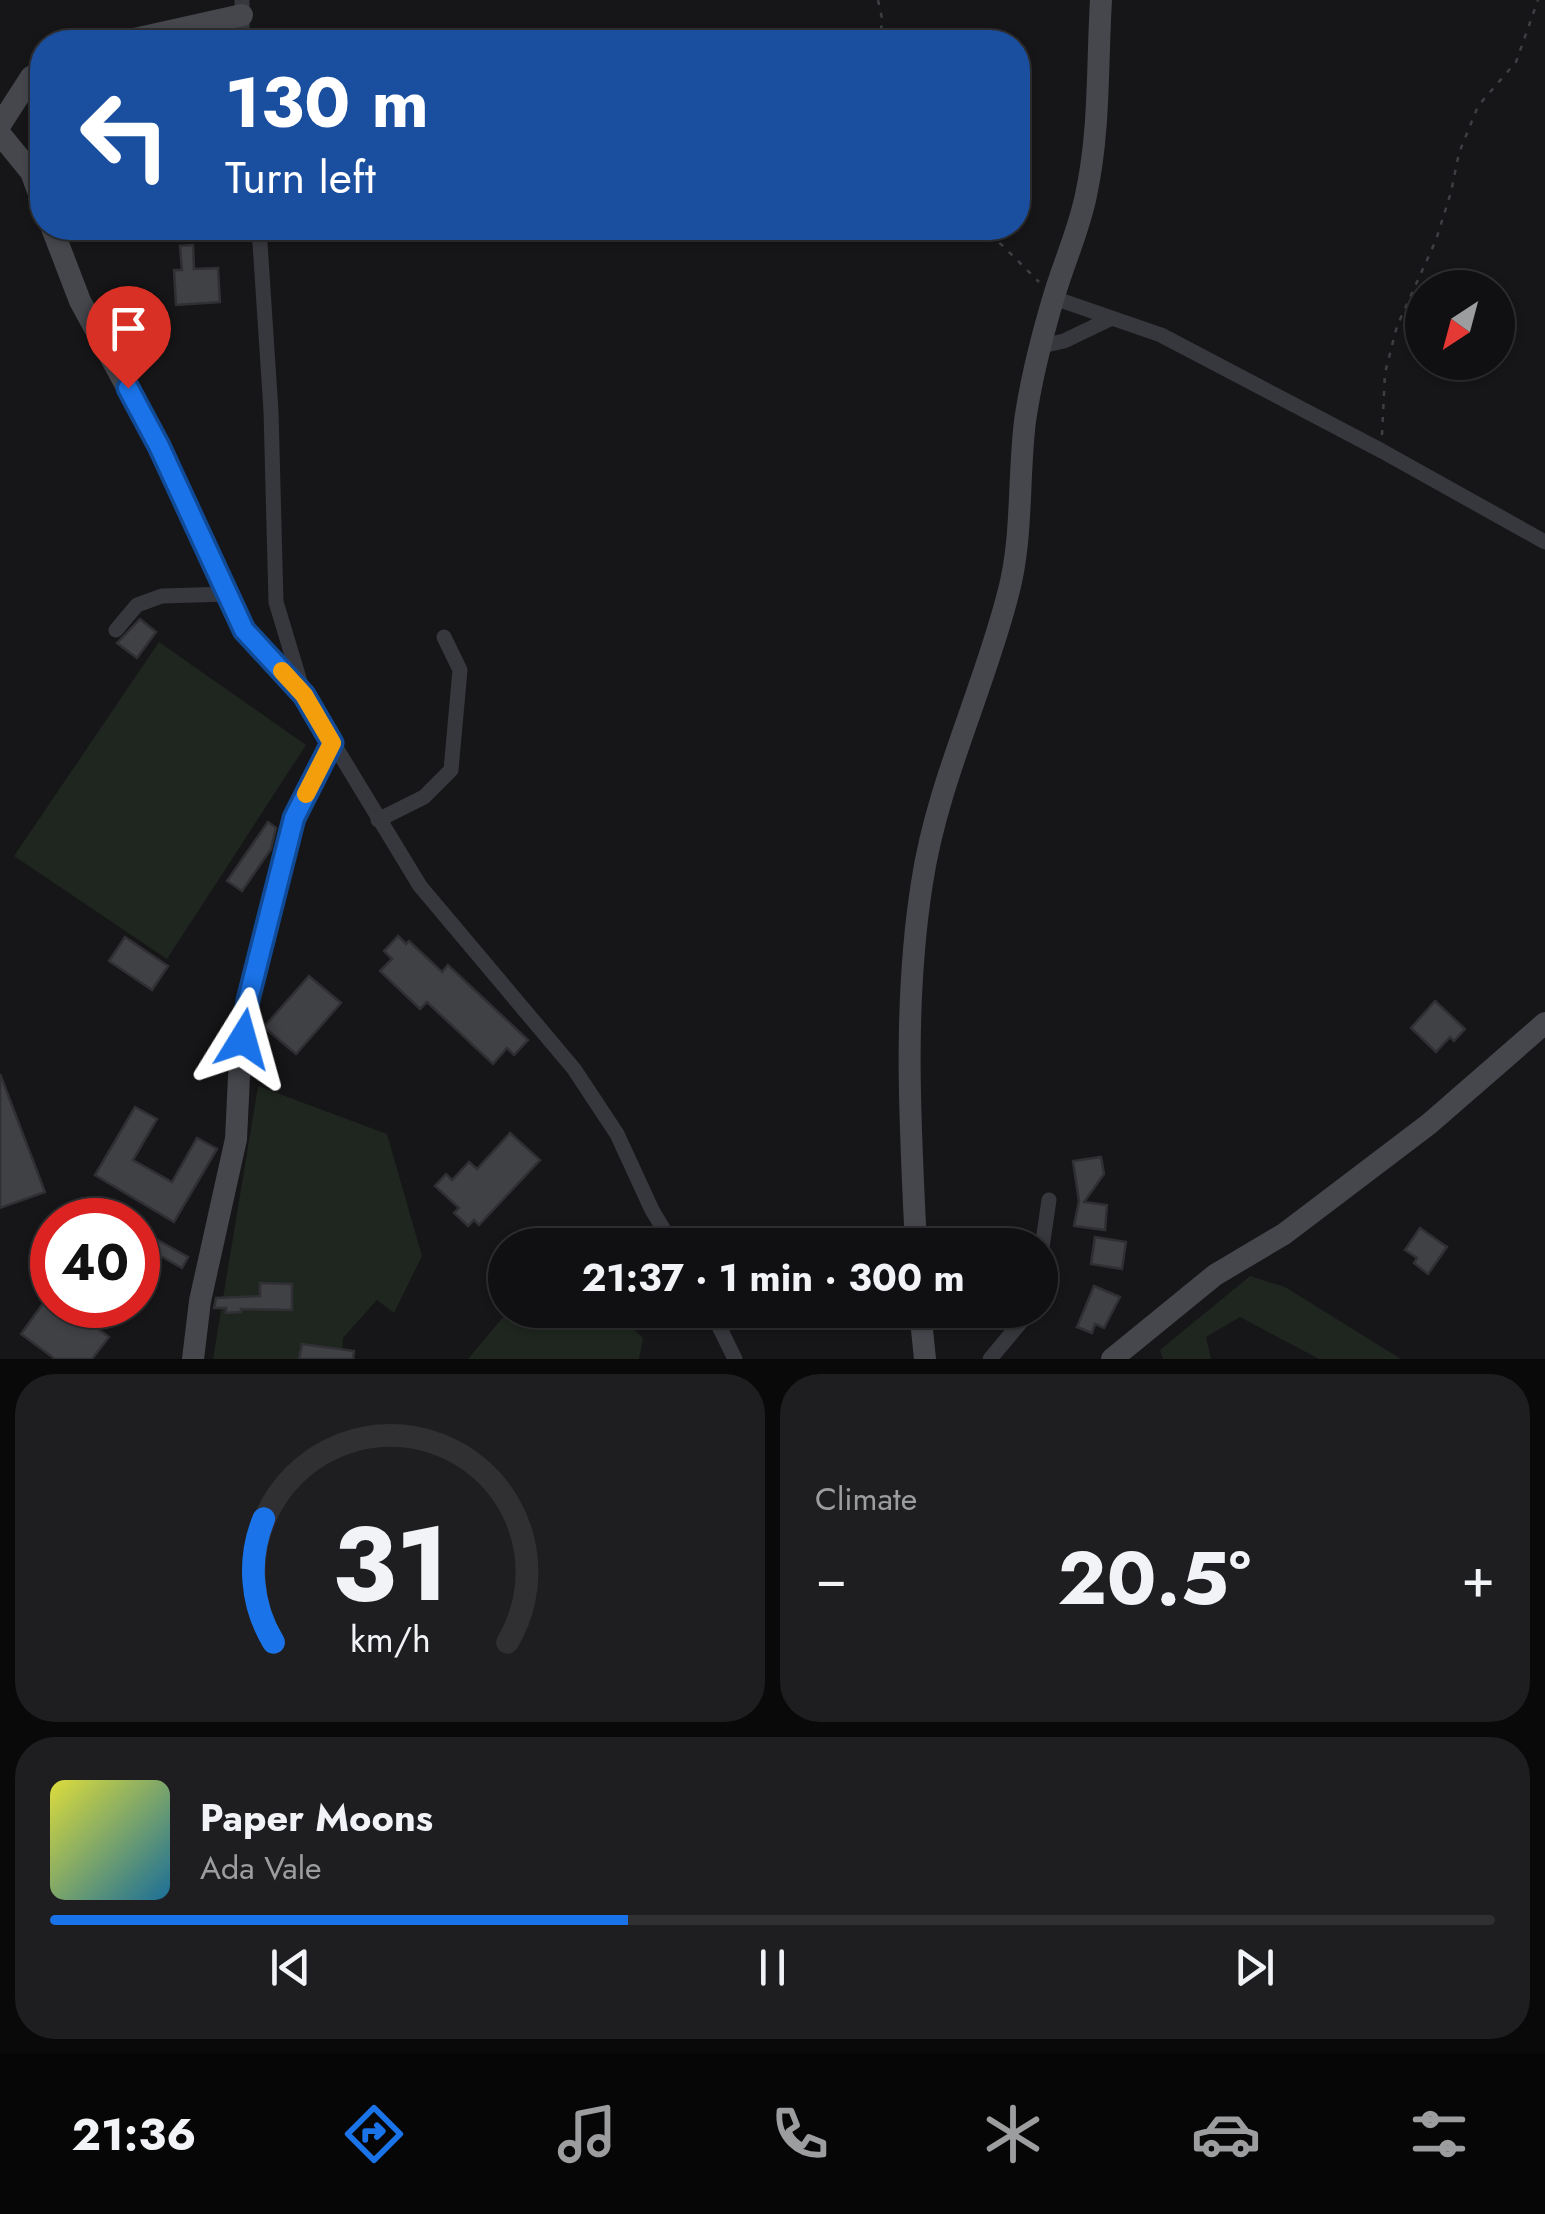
<!DOCTYPE html>
<html lang="en">
<head>
<meta charset="utf-8">
<style>
  body { margin:0; font-family:Jost,sans-serif; background:#1e1e20; color:#f1f3f6; height:100vh; display:flex; flex-direction:column; font-size:38px; white-space:nowrap }
  * { box-sizing:border-box; margin:0 }
  p { font-size:32px; color:#9c9d9f }
  .icon { flex:none; width:55px; height:55px; fill:none; stroke:currentColor; stroke-width:2; stroke-linecap:round; stroke-linejoin:round }
  .map { position:relative; height:1359px; overflow:hidden }
  .details { display:flex; flex-direction:column; gap:15px; padding:15px; background:#09090a; flex:1 }
  .details>* { flex:none }
  .banner { position:absolute; left:30px; top:30px; width:1000px; height:210px; border-radius:40px; box-shadow:0 2px 8px #0004,0 0 0 2px #303032; background:#1a4fa0; color:#fff; overflow:hidden }
  .needle { width:65px; rotate:216deg }
  .buttons { position:absolute; left:1405px; top:270px; display:grid; gap:20px }
  .buttons a { display:grid; place-items:center; width:110px; height:110px; border-radius:50%; background:#101012; box-shadow:0 2px 8px #0004,0 0 0 2px #303032; font-size:50px }
  .speed { position:absolute; left:30px; top:1198px; display:flex; gap:20px; font-size:50px; font-weight:700; text-align:center }
  .speed>* { display:grid; place-content:center; width:130px; height:130px; border-radius:50%; background:#101012; box-shadow:0 2px 8px #0004,0 0 0 2px #303032; line-height:1 }
  .speed .limit { border:15px solid #d22; background:#fff; color:#111 }
  .pin { position:absolute; display:grid; place-items:center; width:85px; height:85px; color:#fff; margin:-102px -42px; border-radius:50% 50% 50% 0; rotate:-45deg; box-shadow:0 0 10px #0007 }
  .pin .icon { rotate:45deg }
  .me { position:absolute; width:110px; margin:-55px; rotate:8deg; stroke-linejoin:round; filter:drop-shadow(0 0 8px #0008) }
  .turn { display:flex; align-items:center; gap:35px; height:210px; padding:0 30px; font-size:45px }
  .turn .icon { width:130px; height:130px; stroke-width:2.5 }
  .turn b { display:block; font-size:70px; line-height:85px }
  .big { font-size:75px; font-weight:700; line-height:1.1 }
  .details .card { flex:1; display:flex; flex-direction:column; justify-content:center; gap:15px; min-width:0; padding:0 35px; border-radius:40px; background:#1e1e20 }
  .details .dial { align-items:center; gap:0 }
  .dial svg { height:260px; overflow:visible; fill:none; stroke:#303032; stroke-width:7; stroke-linecap:round; text-anchor:middle }
  .dial text { fill:#f1f3f6; stroke:none }
  .song { display:flex; align-items:center; gap:30px }
  .cover { width:120px; height:120px; border-radius:15px; background:linear-gradient(135deg,hsl(60 70% 55%),hsl(200 70% 35%)) }
  .played { height:10px; border-radius:5px; background:linear-gradient(90deg,#1a73e8 40%,#303032 40%) }
  .keys { display:flex; justify-content:space-around; direction:ltr }
  .heat { display:flex; justify-content:space-between; align-items:center; font-size:55px; direction:ltr }
  .details .tiles { flex:1; display:grid; gap:15px; grid-template-columns:1fr 1fr }
  .card:last-child { grid-column:span 2 }
  .trip { position:absolute; left:488px; top:1228px; width:570px; height:100px; border-radius:50px; background:#101012; box-shadow:0 2px 8px #0004,0 0 0 2px #303032; font-weight:700; line-height:100px; text-align:center }
  .tab-bar { display:flex; height:160px; justify-content:space-around; align-items:center; background:#060607; color:#9c9d9f }
  .tab-bar .icon { width:70px; height:70px }
  .tab-bar .selected { color:#1a73e8 }
  .tab-bar b { font-size:45px; color:#f1f3f6 }
  .map>svg:first-child { display:block }
  .green { fill:#1e261f }
  .building { fill:#404145; stroke:#303034; stroke-width:2.5 }
  .lines { fill:none; stroke-linecap:round; stroke-linejoin:round }
  .path { stroke:#3d3f44; stroke-width:2.5; stroke-dasharray:5 8; stroke-linecap:butt }
  .street { stroke:#37383d; stroke-width:15 }
  .secondary { stroke:#45474d; stroke-width:22 }
  .route-casing { stroke:#114b97; stroke-width:25 }
  .route { stroke:#1a73e8; stroke-width:18 }
  .slow { stroke:#f59e0b; stroke-width:18 }
</style>
</head>
<body>
<div class="map">
<svg width="1545" height="1359" viewBox="0 0 1545 1359">
  <rect width="100%" height="100%" fill="#161618"/>
  <!-- green -->
  <path class="green" d="M 159,642 L 306,745 L 167,959 L 14,856 Z
    M 258,1086 L 387,1134 L 422,1256 L 394,1313 L 377,1300 L 343,1338 L 342,1359 L 213,1359 Z
    M 1250,1276 L 1285,1287 L 1401,1359 L 1319,1359 L 1240,1317 L 1206,1337 L 1211,1359 L 1163,1359 L 1160,1350 Z
    M 509,1310 L 613,1310 L 643,1338 L 639,1359 L 468,1359 Z"/>
  <!-- building -->
  <path class="building" d="M 193,245 L 194,269 L 218,268 L 220,302 L 176,305 L 174,270 L 182,270 L 180,246 Z
    M 140,619 L 156,632 L 137,658 L 117,643 Z
    M 268,822 L 276,828 L 271,849 L 242,891 L 227,881 Z
    M 398,936 L 406,944 L 409,941 L 442,972 L 448,965 L 528,1040 L 514,1055 L 507,1048 L 493,1064 L 427,1002 L 420,1009 L 380,971 L 392,959 L 384,951 Z
    M 125,937 L 168,966 L 152,990 L 109,961 Z
    M 309,976 L 341,1003 L 296,1054 L 264,1027 Z
    M 1435,1001 L 1465,1029 L 1454,1041 L 1450,1037 L 1436,1052 L 1411,1028 Z
    M 0,1074 L 45,1192 L 0,1208 Z
    M 135,1107 L 157,1119 L 133,1160 L 172,1182 L 197,1138 L 217,1149 L 174,1222 L 95,1175 Z
    M 510,1133 L 540,1160 L 479,1225 L 474,1220 L 468,1226 L 454,1213 L 459,1208 L 435,1186 L 446,1174 L 452,1180 L 469,1162 L 477,1169 Z
    M 1101,1157 L 1104,1174 L 1084,1202 L 1107,1205 L 1105,1230 L 1074,1226 L 1079,1201 L 1073,1161 Z
    M 1420,1228 L 1447,1247 L 1428,1274 L 1414,1263 L 1417,1258 L 1405,1250 Z
    M 138,1229 L 188,1257 L 182,1268 L 138,1243 Z
    M 1095,1237 L 1126,1242 L 1122,1269 L 1091,1264 Z
    M 260,1283 L 292,1284 L 292,1310 L 241,1309 L 241,1312 L 226,1313 L 226,1308 L 214,1308 L 216,1298 L 260,1296 Z
    M 1094,1286 L 1120,1297 L 1104,1328 L 1095,1324 L 1092,1333 L 1077,1327 Z
    M 52,1291 L 52,1305 L 66,1305 L 109,1337 L 92,1359 L 55,1359 L 21,1334 Z
    M 302,1344 L 354,1351 L 353,1359 L 299,1359 Z"/>
  <g class="lines">
    <!-- path -->
    <path class="path" d="M 875,42 L 883,23 L 878,0
      M 978,228 L 1002,245 L 1039,282
      M 1382,435 L 1385,373 L 1397,326 L 1436,240 L 1451,192 L 1459,153 L 1478,106 L 1516,62 L 1538,0"/>
    <!-- street -->
    <path class="street" d="M 242,42 L 242,0
      M 259,228 L 271,411 L 276,602 L 304,695 L 420,886 L 574,1069 L 617,1134 L 652,1210 L 673,1245
      M 1054,298 L 1161,335 L 1382,451 L 1545,542
      M 1042,346 L 1064,341 L 1112,318
      M 116,630 L 137,605 L 162,596 L 228,594
      M 378,820 L 424,797 L 451,770 L 460,670 L 444,637
      M 1040,1298 L 1040,1261 L 1049,1200
      M 711,1310 L 735,1359
      M 990,1359 L 1031,1310"/>
    <!-- secondary -->
    <path class="secondary" d="M 121,42 L 242,15
      M 0,125 L 31,77 L 42,71
      M 0,134 L 31,172 L 42,202
      M 52,228 L 80,301 L 159,446 L 244,629 L 304,695
      M 916,1245 C 910,1125 903,1003 922,883 C 937,783 983,692 1008,594 C 1023,539 1018,478 1025,421 C 1031,380 1042,336 1054,296 C 1064,262 1079,230 1086,195 C 1100,131 1097,66 1101,0
      M 920,1310 L 925,1359
      M 193,1359 L 200,1301 L 236,1139 L 239,1077 L 248,1000 L 294,818 L 331,743
      M 1112,1359 L 1215,1275 L 1284,1234 L 1429,1124 L 1545,1023"/>
  </g>
  <g class="lines">
    <!-- route casing -->
    <g class="route-casing">
      <path id="route" d="M 128,388 L 159,446 L 244,630 L 304,695 L 332,743 L 294,818 L 248,1000 L 243,1039"/>
    </g>
    <!-- route -->
    <use href="#route" class="route"/>
    <!-- slow -->
    <path class="slow" d="M 282,671 L 304,695 L 332,743 L 306,794"/>
  </g>
</svg>
<div class="buttons">
<a><svg class="needle" viewBox="-14 -14 28 28"><path d="M0-13l5 13h-10z" fill="#e53935"/><path d="M0 13l5-13h-10z" fill="#9c9d9f"/></svg></a>
</div>
<div class="speed"><div class="limit">40</div></div>
<div class="pin" style="left:128px;top:388px;background:#d93025"><svg class="icon" aria-label="arrive" viewBox="0 0 24 24"><path d="M6 21V4h12l-3 4 3 4H6"/></svg></div>
<svg class="me" style="left:243px;top:1039px" viewBox="-20 -20 40 40"><path d="M0-17L14 15 0 8-14 15z" fill="#1a73e8" stroke="#fff" stroke-width="4"/></svg>
<div class="trip">21:37 · 1 min · 300 m</div>
<div class="banner">
<div class="turn"><svg class="icon" aria-label="left" viewBox="0 0 24 24"><path d="M17 20v-9H6M10 6l-5 5 5 5"/></svg><div><b>130 m</b>Turn left</div></div>
</div>
</div>
<section class="details">
<div class="tiles">
<div class="card dial"><svg viewBox="0 0 100 80">
<path d="M14 69A42 42 0 1 1 86 69"/>
<path d="M14 69A42 42 0 0 1 11 31" stroke="#1a73e8"/>
<text x="50" y="56" font-size="32" font-weight="700">31</text>
<text x="50" y="72" font-size="11">km/h</text>
</svg></div>
<div class="card"><p>Climate</p>
<div class="heat"><a>−</a><b class="big">20.5°</b><a>+</a></div>
</div>
<div class="card">
<div class="song"><i class="cover"></i><div><b>Paper Moons</b><p>Ada Vale</p></div></div>
<div class="played"></div>
<div class="keys"><svg class="icon" aria-label="previous" viewBox="0 0 24 24"><path d="M18 5L8 12l10 7zM5 5v14"/></svg><svg class="icon" aria-label="pause" viewBox="0 0 24 24"><path d="M8 5v14M16 5v14"/></svg><svg class="icon" aria-label="next" viewBox="0 0 24 24"><path d="M6 5l10 7-10 7zM19 5v14"/></svg></div>
</div>
</div>
</section>
<nav class="tab-bar">
<b>21:36</b>
<svg class="icon selected" aria-label="directions" viewBox="0 0 24 24"><path d="M12 3l9 9-9 9-9-9zM9 14v-3h6M13 9l2 2-2 2"/></svg>
<svg class="icon" aria-label="music" viewBox="0 0 24 24"><path d="M9 18V5l10-2v13"/><circle cx="6" cy="18" r="3"/><circle cx="16" cy="16" r="3"/></svg>
<svg class="icon" aria-label="phone" viewBox="0 0 24 24"><path d="M5 4h4l2 5-3 2q2 4 5 5l2-3 5 2v4C11 20 4 13 5 4z"/></svg>
<svg class="icon" aria-label="climate" viewBox="0 0 24 24"><path d="M12 3v18M4 7l16 10M4 17L20 7"/></svg>
<svg class="icon" aria-label="car" viewBox="0 0 24 24"><path d="M5 17H2v-5l4-1 3-4h7l3 4 3 1v5h-3M9 17h6M6 11h13"/><circle cx="7" cy="17" r="2"/><circle cx="17" cy="17" r="2"/></svg>
<svg class="icon" aria-label="filters" viewBox="0 0 24 24"><path d="M4 7h16M4 17h16"/><circle cx="9" cy="7" r="2"/><circle cx="15" cy="17" r="2"/></svg>
</nav>
</body>
</html>
